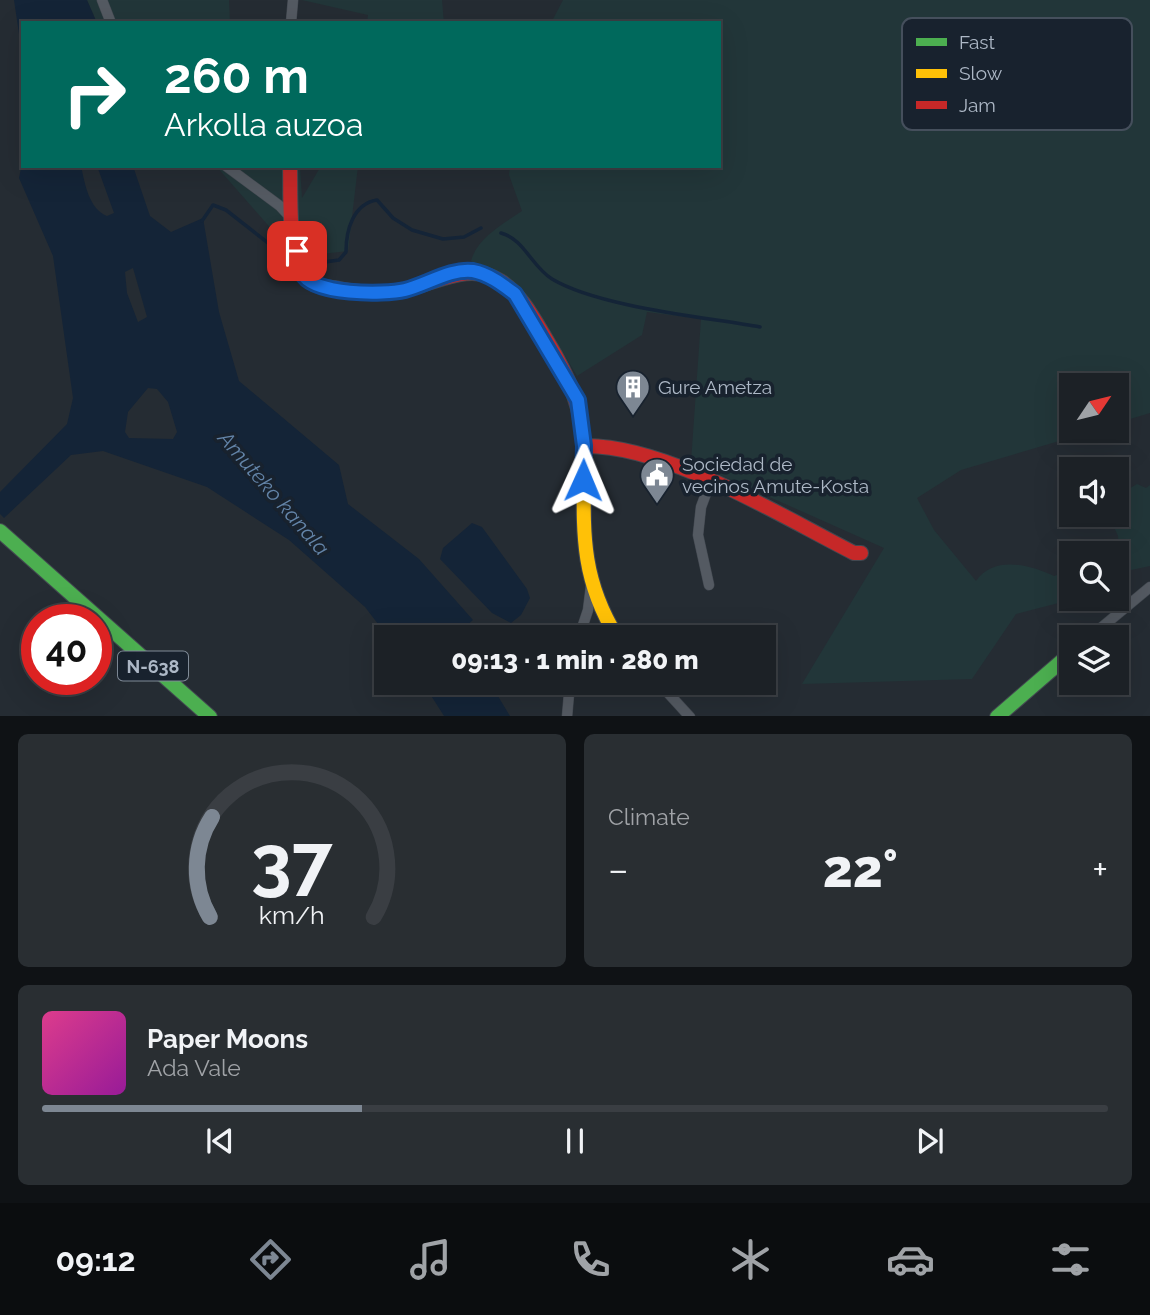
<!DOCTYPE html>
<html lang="en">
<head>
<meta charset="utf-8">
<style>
  body { margin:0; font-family:Raleway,sans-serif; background:#292e32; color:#f1f3f6; height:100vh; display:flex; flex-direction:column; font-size:26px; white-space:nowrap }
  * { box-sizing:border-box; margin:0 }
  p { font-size:23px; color:#a0a3a7 }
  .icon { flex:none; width:38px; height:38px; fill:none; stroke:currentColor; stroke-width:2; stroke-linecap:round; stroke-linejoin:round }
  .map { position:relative; height:716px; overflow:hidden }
  .panel { display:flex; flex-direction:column; gap:18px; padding:18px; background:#0f1215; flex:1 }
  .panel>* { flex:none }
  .top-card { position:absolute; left:21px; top:21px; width:700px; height:147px; border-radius:0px; box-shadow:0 7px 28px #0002,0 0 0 2px #3a3e43; background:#00695c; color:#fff; overflow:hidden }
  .needle { width:46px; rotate:55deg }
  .tools { position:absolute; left:1059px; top:373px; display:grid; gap:14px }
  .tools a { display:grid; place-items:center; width:70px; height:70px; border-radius:0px; background:#1c2126; box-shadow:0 7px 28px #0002,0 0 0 2px #3a3e43; font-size:35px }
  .speed { position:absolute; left:21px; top:604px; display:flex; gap:14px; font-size:35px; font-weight:700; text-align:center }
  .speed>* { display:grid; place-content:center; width:91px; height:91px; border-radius:50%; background:#1c2126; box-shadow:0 7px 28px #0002,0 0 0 2px #3a3e43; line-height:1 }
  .speed .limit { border:10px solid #d22; background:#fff; color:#111 }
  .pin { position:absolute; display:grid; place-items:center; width:60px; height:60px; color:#fff; margin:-30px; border-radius:14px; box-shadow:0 4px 10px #0006 }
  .me { position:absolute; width:77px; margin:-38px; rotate:1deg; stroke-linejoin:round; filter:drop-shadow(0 0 5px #0008) }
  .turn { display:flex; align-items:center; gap:24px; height:147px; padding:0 28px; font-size:32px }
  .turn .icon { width:91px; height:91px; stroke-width:2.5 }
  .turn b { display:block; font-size:49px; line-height:60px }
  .big { font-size:52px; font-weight:800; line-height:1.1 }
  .panel .tile { flex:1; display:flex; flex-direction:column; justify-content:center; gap:10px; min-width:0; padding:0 24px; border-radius:10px; background:#292e32 }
  .panel .dial { align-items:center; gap:0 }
  .dial svg { height:182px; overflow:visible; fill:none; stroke:#3a3e43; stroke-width:7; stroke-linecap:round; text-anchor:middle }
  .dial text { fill:#f1f3f6; stroke:none }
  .song { display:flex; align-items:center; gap:21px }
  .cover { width:84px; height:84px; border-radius:10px; background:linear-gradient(135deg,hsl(330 70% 55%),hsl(300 70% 35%)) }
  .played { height:7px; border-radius:4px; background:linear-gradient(90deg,#7d8793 30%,#3a3e43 30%) }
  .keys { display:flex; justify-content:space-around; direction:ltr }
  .heat { display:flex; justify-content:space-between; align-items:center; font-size:38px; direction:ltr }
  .panel .tiles { flex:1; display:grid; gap:18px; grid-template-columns:1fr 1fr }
  .tile:last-child { grid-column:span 2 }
  .trip { position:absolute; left:374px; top:625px; width:402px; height:70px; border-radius:0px; background:#1c2126; box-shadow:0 7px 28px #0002,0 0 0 2px #3a3e43; font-weight:800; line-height:70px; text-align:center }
  .menu { display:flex; height:112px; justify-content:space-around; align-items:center; background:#0b0d0f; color:#a0a3a7 }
  .menu .icon { width:49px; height:49px }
  .menu .current { color:#7d8793 }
  .menu b { font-size:32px; color:#f1f3f6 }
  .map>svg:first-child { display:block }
  .green { fill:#223639 }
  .water { fill:#142437; fill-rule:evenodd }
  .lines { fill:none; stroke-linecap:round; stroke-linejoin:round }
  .stream { stroke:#142437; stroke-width:3.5 }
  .street-casing { stroke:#424850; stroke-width:11 }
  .fast-casing { stroke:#424850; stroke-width:16 }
  .slow-casing { stroke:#424850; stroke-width:16 }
  .jam-casing { stroke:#424850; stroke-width:16 }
  .street { stroke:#545a62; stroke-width:10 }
  .fast { stroke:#4caf50; stroke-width:14 }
  .slow { stroke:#ffc107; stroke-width:14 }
  .jam { stroke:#c62828; stroke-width:14 }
  .route-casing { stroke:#114b97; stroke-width:18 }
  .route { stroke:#1a73e8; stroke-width:12 }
  .labels { text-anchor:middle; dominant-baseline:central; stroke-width:7; stroke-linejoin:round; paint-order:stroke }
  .shield { fill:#18222e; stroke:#808b98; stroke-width:2 }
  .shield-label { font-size:18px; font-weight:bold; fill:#adb8c6 }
  .poi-label { font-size:19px; fill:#adb8c6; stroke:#18222e; text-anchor:start }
  .water-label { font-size:21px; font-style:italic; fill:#6384a8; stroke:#18222e }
  .key { fill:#18222e; stroke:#454f5c; stroke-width:2 }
  .key-label { font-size:19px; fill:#adb8c6 }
</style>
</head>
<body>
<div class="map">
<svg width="1150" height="717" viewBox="0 0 1150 717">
  <rect width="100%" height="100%" fill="#252c33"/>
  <!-- green -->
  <path class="green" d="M 87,0 L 229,0 L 230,23 L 97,23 Z
    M 302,0 L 442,0 L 444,23 L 367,23 L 368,15 Z
    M 563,0 L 1150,0 L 1150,413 L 1117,423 L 1116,385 L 1071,385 L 1071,430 L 1093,431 L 961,470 L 917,498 L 934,530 L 976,581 C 994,555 1030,565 1054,576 L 1071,570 L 1071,598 L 1074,599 L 1016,614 L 972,679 L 802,684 L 884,548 L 691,462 L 701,319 L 647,312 L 642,335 L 577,376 L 536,307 L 471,261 C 477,238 503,224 522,211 L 509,175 L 510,166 L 719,166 L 719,23 L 551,23 Z
    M 216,166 L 300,166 L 302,198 L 321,166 L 358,166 L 348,251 L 296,257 Z
    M 1137,484 L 1146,488 L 1150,485 L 1150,566 L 1131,570 L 1117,580 L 1117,553 L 1120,553 L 1118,536 L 1109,516 L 1116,514 L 1117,496 Z"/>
  <!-- water -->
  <path class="water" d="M 14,0 L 87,0 L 97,23 L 23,23 L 23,61 Z
    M 23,158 L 23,166 L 81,166 C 85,184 89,209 107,216 L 114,213 L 97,166 L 133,166 L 150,216 L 171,232 L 203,218 L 219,312 L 239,381 L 339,465 L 348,504 L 419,559 L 473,620 L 453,637 L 388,637 L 365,607 L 289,540 L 207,487 L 103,451 L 71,455 L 4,518 L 0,514 L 0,492 L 67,424 L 73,398 L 53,256 L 19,178 ZM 133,268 L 147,317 L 138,322 L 127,293 L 125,272 ZM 148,388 L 157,389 L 168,402 L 177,432 L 173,439 L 129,438 L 125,432 L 128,412 Z
    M 472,523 L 482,527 L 527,589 L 530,598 L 521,615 L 511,623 L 492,613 L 440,559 L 443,548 Z
    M 423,683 L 490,683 L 510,716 L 444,716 Z"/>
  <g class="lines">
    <!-- stream -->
    <path class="stream" d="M 202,221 L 213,205 L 226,210 L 295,264
      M 501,233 C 524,239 532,267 552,279 C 599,307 704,317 760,327
      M 303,265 L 339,260 L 346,252 C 346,230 353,204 377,200 L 393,218 L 412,230 L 443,239 L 464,237 L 481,228"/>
    <!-- street casing -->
    <g class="street-casing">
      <path id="street" d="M 102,0 L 111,23
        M 291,23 L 293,0
        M 226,166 L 280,206 L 292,219
        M 709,585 L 698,535 L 701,507 L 710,483
        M 579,637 L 588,610 L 591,586
        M 1090,637 L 1150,587
        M 658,682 L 690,717
        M 567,717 L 570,682"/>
    </g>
    <!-- fast casing -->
    <g class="fast-casing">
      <path id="fast" d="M 0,531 L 210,717
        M 997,717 L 1071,653"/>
    </g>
    <!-- slow casing -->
    <g class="slow-casing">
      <path id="slow" d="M 584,454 C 584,525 578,574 617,637"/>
    </g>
    <!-- jam casing -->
    <g class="jam-casing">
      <path id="jam" d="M 290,166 C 291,194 287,254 305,277 C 312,287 327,287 339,289 C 360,293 382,294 403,290 C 435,284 469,261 500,281 C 521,294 534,319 546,339 C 569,377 584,410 584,454
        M 585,446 C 666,445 781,516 854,553 L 861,553"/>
    </g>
    <!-- street -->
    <use href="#street" class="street"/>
    <!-- fast -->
    <use href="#fast" class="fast"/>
    <!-- slow -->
    <use href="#slow" class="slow"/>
    <!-- jam -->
    <use href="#jam" class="jam"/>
  </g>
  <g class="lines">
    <!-- route casing -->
    <g class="route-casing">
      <path id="route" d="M 297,251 C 299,258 299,267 302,273 C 312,295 384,295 405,290 C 426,285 451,268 473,271 C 489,274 503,285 515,294 L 578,400 L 584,446 L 583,480"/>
    </g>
    <!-- route -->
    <use href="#route" class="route"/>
  </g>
  <!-- icons -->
  <defs>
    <g id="building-pin" transform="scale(1.75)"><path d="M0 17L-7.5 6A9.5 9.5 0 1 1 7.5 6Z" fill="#7d8793" stroke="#18222e"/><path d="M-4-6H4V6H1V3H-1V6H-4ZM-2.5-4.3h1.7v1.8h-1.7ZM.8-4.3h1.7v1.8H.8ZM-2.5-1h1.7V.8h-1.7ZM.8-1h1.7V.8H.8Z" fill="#fff"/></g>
    <g id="civic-pin" transform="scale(1.75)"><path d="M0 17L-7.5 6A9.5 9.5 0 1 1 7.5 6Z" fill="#7d8793" stroke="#18222e"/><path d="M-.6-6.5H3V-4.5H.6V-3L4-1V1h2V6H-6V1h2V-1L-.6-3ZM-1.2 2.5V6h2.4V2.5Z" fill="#fff"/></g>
  </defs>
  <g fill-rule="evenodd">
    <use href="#building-pin" x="633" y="387"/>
    <use href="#civic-pin" x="657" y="475"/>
  </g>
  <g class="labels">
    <!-- shield labels -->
    <rect class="shield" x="118" y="651.5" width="70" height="29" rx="5"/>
    <g class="shield-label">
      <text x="153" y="666">N-638</text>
    </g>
    <!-- poi labels -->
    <g class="poi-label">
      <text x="658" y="387">Gure Ametza</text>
      <text x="682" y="464">Sociedad de<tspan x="682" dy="22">vecinos Amute-Kosta</tspan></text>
    </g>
    <!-- water labels -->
    <g class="water-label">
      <text transform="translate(274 493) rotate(49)">Amuteko kanala</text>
    </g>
  </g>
  <!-- legend -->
  <rect x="902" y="18" width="230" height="112" rx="10" class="key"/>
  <rect x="916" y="38" width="31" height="8" fill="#4caf50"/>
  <rect x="916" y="69" width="31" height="9" fill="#ffc107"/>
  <rect x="916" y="101" width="31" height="8" fill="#c62828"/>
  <g class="key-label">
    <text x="959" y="49">Fast</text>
    <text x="959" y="80">Slow</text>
    <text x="959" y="112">Jam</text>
  </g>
</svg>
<div class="tools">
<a><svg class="needle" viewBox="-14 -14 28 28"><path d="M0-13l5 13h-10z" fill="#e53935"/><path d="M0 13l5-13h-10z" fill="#a0a3a7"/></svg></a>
<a><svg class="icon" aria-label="sound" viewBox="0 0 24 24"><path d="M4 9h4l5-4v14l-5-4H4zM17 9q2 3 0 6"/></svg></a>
<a><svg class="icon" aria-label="search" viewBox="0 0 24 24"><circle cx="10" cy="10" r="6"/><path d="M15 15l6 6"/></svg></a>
<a><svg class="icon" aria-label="layers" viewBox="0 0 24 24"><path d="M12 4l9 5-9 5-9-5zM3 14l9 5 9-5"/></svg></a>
</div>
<div class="speed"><div class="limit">40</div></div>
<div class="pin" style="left:297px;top:251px;background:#d93025"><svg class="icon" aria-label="arrive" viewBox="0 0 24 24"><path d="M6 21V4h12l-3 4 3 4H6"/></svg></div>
<svg class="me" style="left:583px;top:480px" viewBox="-20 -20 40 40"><path d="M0-17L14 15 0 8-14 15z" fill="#1a73e8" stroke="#fff" stroke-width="4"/></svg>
<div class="trip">09:13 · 1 min · 280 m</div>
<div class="top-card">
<div class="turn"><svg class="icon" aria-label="right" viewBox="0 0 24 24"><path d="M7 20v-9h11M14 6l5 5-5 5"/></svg><div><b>260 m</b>Arkolla auzoa</div></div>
</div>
</div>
<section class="panel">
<div class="tiles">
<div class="tile dial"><svg viewBox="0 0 100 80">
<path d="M14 69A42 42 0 1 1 86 69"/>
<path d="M14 69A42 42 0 0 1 15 25" stroke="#7d8793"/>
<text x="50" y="56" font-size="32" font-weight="700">37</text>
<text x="50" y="72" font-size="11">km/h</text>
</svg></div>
<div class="tile"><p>Climate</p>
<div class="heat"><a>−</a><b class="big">22°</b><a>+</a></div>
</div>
<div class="tile">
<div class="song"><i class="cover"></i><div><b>Paper Moons</b><p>Ada Vale</p></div></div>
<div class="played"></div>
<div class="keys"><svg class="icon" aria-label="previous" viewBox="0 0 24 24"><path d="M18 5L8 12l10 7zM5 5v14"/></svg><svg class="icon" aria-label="pause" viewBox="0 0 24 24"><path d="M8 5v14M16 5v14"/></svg><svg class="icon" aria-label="next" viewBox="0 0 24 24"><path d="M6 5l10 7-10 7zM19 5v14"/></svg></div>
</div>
</div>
</section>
<nav class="menu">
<b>09:12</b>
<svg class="icon current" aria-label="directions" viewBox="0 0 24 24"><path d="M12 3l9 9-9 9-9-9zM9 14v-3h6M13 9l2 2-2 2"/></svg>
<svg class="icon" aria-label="music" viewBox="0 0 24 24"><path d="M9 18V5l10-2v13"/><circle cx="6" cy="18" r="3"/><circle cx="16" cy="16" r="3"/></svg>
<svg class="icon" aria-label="phone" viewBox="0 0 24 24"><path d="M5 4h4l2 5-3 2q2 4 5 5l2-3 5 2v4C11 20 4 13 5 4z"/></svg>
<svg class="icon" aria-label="climate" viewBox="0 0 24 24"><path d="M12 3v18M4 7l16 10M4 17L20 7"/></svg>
<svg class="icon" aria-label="car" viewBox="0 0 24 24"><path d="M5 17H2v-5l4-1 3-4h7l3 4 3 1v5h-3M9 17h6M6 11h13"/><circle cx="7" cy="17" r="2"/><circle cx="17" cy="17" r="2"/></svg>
<svg class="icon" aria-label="filters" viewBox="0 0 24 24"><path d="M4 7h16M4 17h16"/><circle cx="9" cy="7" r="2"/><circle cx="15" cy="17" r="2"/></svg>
</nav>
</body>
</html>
